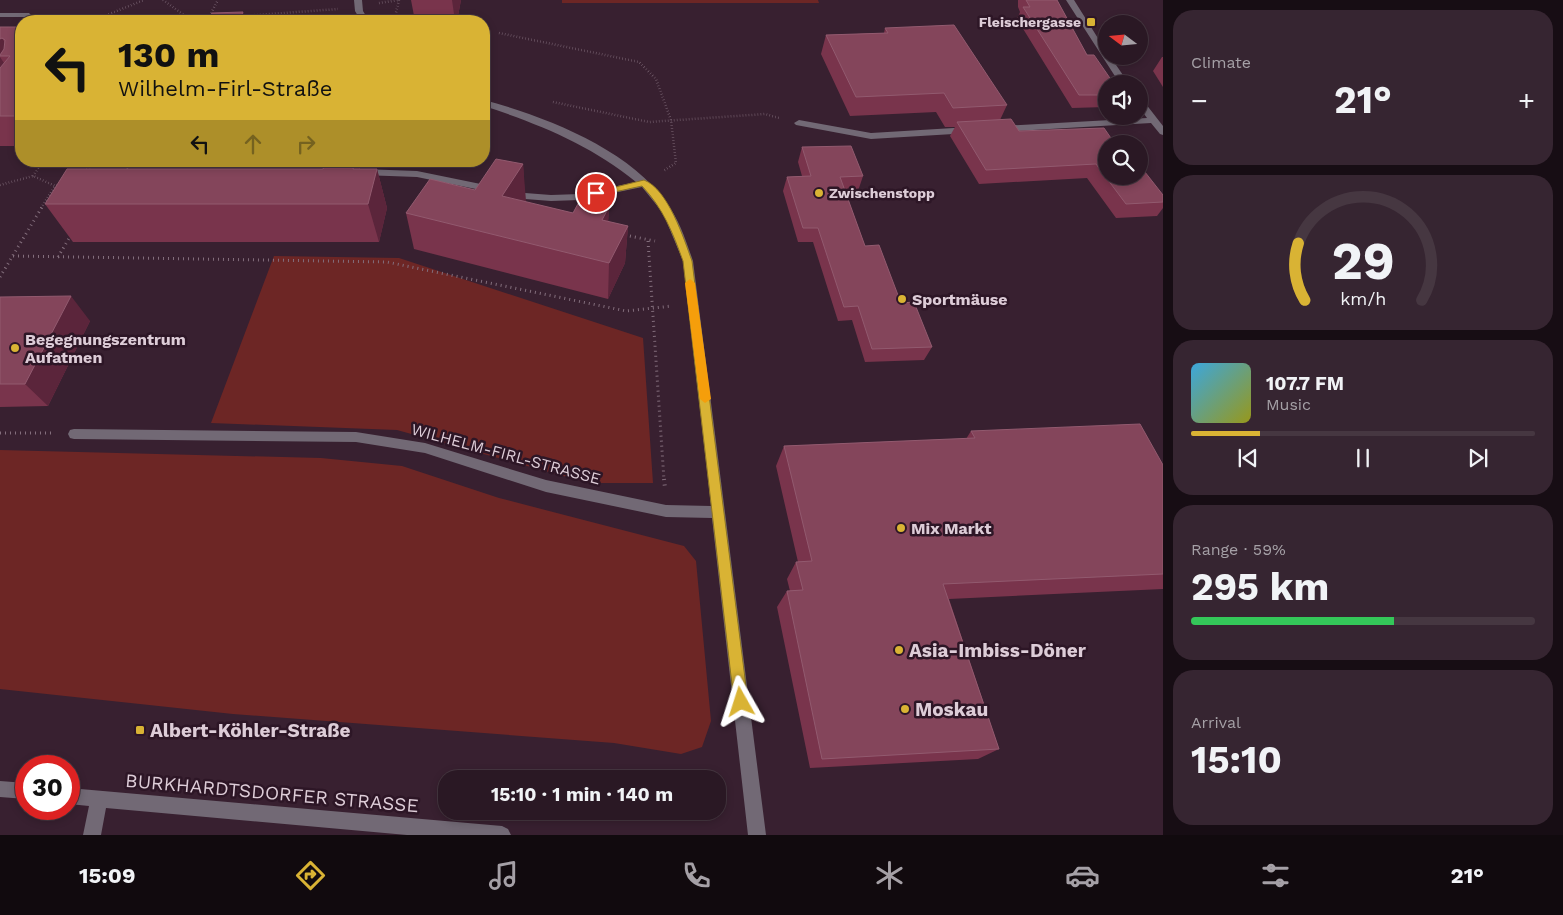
<!DOCTYPE html>
<html lang="en">
<head>
<meta charset="utf-8">
<style>
  body { margin:0; font-family:"Work Sans",sans-serif; background:#362531; color:#f1f3f6; height:100vh; display:flex; flex-direction:column; font-size:19px; white-space:nowrap }
  * { box-sizing:border-box; margin:0 }
  p { font-size:16px; color:#a5a0a6 }
  .icon { flex:none; width:28px; height:28px; fill:none; stroke:currentColor; stroke-width:2; stroke-linecap:round; stroke-linejoin:round }
  .map { position:relative; flex:1; overflow:hidden }
  .side { display:flex; flex-direction:column; gap:10px; padding:10px; background:#170d14; width:400px }
  .side>* { flex:none }
  .hud { position:absolute; left:15px; top:15px; width:475px; height:152px; border-radius:20px; box-shadow:0 2px 8px #0003,0 0 0 1px #463741; background:#d9b334; color:#111; overflow:hidden }
  .needle { width:32px; rotate:286deg }
  .fabs { position:absolute; left:1098px; top:15px; display:grid; gap:10px }
  .fabs a { display:grid; place-items:center; width:50px; height:50px; border-radius:50%; background:#2a1824; box-shadow:0 2px 8px #0003,0 0 0 1px #463741; font-size:25px }
  .speed { position:absolute; left:15px; top:755px; display:flex; gap:10px; font-size:25px; font-weight:700; text-align:center }
  .speed>* { display:grid; place-content:center; width:65px; height:65px; border-radius:50%; background:#2a1824; box-shadow:0 2px 8px #0003,0 0 0 1px #463741; line-height:1 }
  .speed .limit { border:8px solid #d22; background:#fff; color:#111 }
  .pin { position:absolute; display:grid; place-items:center; width:42px; height:42px; color:#fff; margin:-21px; border:2px solid #fff; border-radius:50%; box-shadow:0 1px 5px #0007 }
  .me { position:absolute; width:55px; margin:-28px; rotate:354deg; stroke-linejoin:round; filter:drop-shadow(0 0 4px #0008) }
  .turn { display:flex; align-items:center; gap:18px; height:105px; padding:0 20px; font-size:22px }
  .turn .icon { width:65px; height:65px; stroke-width:2.5 }
  .turn b { display:block; font-size:35px; line-height:42px }
  .lanes { display:flex; align-items:center; height:48px; padding:0 20px; background:#0003; justify-content:center; gap:25px; direction:ltr }
  .lanes .off { opacity:.35 }
  .big { font-size:38px; font-weight:700; line-height:1.1 }
  .side .widget { flex:1; display:flex; flex-direction:column; justify-content:center; gap:8px; min-width:0; padding:0 18px; border-radius:20px; background:#362531 }
  .side .dial { align-items:center; gap:0 }
  .dial svg { height:130px; overflow:visible; fill:none; stroke:#463741; stroke-width:7; stroke-linecap:round; text-anchor:middle }
  .dial text { fill:#f1f3f6; stroke:none }
  .song { display:flex; align-items:center; gap:15px }
  .cover { width:60px; height:60px; border-radius:8px; background:linear-gradient(135deg,hsl(200 70% 55%),hsl(60 70% 35%)) }
  .played { height:5px; border-radius:2px; background:linear-gradient(90deg,#d9b334 20%,#463741 20%) }
  .keys { display:flex; justify-content:space-around; direction:ltr }
  .heat { display:flex; justify-content:space-between; align-items:center; font-size:28px; direction:ltr }
  .charge { height:8px; border-radius:4px; background:linear-gradient(90deg,#34c759 59%,#463741 0) }
  .trip { position:absolute; left:438px; top:770px; width:288px; height:50px; border-radius:20px; background:#2a1824; box-shadow:0 2px 8px #0003,0 0 0 1px #463741; font-weight:700; line-height:50px; text-align:center }
  .tab-bar { display:flex; height:80px; justify-content:space-around; align-items:center; background:#110a0e; color:#a5a0a6 }
  .tab-bar .icon { width:35px; height:35px }
  .tab-bar .selected { color:#d9b334 }
  .tab-bar b { font-size:22px; color:#f1f3f6 }
  main { display:flex; flex:1; min-height:0 }
  .map>svg:first-child { display:block }
  .green { fill:#6d2625 }
  .lines { fill:none; stroke-linecap:round; stroke-linejoin:round }
  .path-far2 { stroke:#836e7c; stroke-width:2.5; stroke-dasharray:0.5 2.5; stroke-linecap:butt }
  .path-far1 { stroke:#836e7c; stroke-width:3; stroke-dasharray:1 4; stroke-linecap:butt }
  .path { stroke:#836e7c; stroke-width:4; stroke-dasharray:1 4.5; stroke-linecap:butt }
  .minor { fill:#726975; fill-rule:evenodd }
  .wall { fill:#79344c }
  .shaded-wall { fill:#5b253b }
  .building { fill:#84455b; stroke:#925a6f }
  .route { fill:#d9b334; stroke:#8d7422 }
  .slow { fill:#f59e0b }
  .poi-dot { fill:#d9b334; stroke:#2d1626; stroke-width:2 }
  .labels { text-anchor:middle; dominant-baseline:central; stroke-width:5; stroke-linejoin:round; paint-order:stroke }
  .far-poi-label { font-size:14px; font-weight:bold; fill:#ddccd7; stroke:#2d1626; text-anchor:end }
  .poi-label { font-size:16px; font-weight:bold; fill:#ddccd7; stroke:#2d1626; text-anchor:start }
  .street-label { font-size:16px; fill:#ddccd7; stroke:#2d1626 }
  .near-poi-label { font-size:19px; font-weight:bold; fill:#ddccd7; stroke:#2d1626; text-anchor:start }
  .near-street-label { font-size:19px; fill:#ddccd7; stroke:#2d1626 }
</style>
</head>
<body>
<main>
<div class="map">
<svg width="1163" height="835" viewBox="0 0 1163 835">
  <rect width="100%" height="100%" fill="#382030"/>
  <!-- green -->
  <path class="green" d="M 562,0 L 818,0 L 819,3 L 562,3 Z
    M 274,256 L 399,258 L 643,338 L 653,483 L 589,483 L 397,430 L 211,423 Z
    M 0,450 L 321,458 L 402,466 L 499,498 L 684,546 L 696,561 L 711,721 L 702,747 L 681,754 L 614,743 L 233,714 L 0,689 Z"/>
  <g class="lines">
    <!-- path-far2 -->
    <path class="path-far2" d="M 163,0 L 191,20
      M 379,3 L 399,0
      M 242,16 L 338,9
      M 92,21 L 144,0
      M 190,21 L 209,17 L 218,0
      M 394,21 L 399,0
      M 499,33 L 639,62 L 656,79 L 671,120 L 676,163 L 663,171
      M 553,102 L 649,122 L 765,114 L 779,118
      M 122,161 L 129,171
      M 85,172 L 95,161
      M 33,176 L 43,161
      M 0,185 L 33,176 L 55,186 L 59,185
      M 41,208 L 55,186"/>
    <!-- path-far1 -->
    <path class="path-far1" d="M 625,235 L 655,241
      M 648,241 L 664,480
      M 13,256 L 387,262 L 626,311 L 672,306
      M 58,257 L 71,235
      M 0,277 L 42,207
      M 0,433 L 54,433"/>
    <!-- path -->
    <path class="path" d="M 664,479 L 665,488"/>
    <!-- minor -->
    <path class="minor" d="M 354,0 L 362,0 L 363,11 L 369,21 L 361,21 L 355,11 Z
      M 1066,0 L 1074,0 L 1106,51 L 1106,56 L 1110,56 L 1129,84 L 1120,84 Z
      M 0,13 L 29,13 L 37,21 L 29,21 L 27,17 L 0,17 Z
      M 1139,98 L 1142,99 L 1163,126 L 1163,135 L 1160,134 L 1151,123 L 1000,132 L 995,129 L 1000,126 L 1147,118 L 1139,107 Z
      M 484,100 C 544,116 629,149 666,202 C 679,219 686,241 693,261 L 766,835 L 748,835 L 712,518 L 666,517 L 546,492 L 425,453 L 356,442 L 74,439 L 70,438 L 68,434 L 70,430 L 74,429 L 356,432 L 425,443 L 546,480 L 666,505 L 711,506 L 683,261 L 663,213 L 642,187 L 580,200 L 551,201 L 525,199 L 417,177 L 362,175 L 357,172 L 362,169 L 417,171 L 525,193 L 551,195 L 580,194 L 636,182 C 591,145 539,124 484,106 Z
      M 799,120 L 871,133 L 970,127 L 975,130 L 970,133 L 871,139 L 796,125 L 794,123 Z
      M 0,781 L 26,783 L 26,799 L 0,797 Z
      M 69,788 L 502,826 L 508,829 L 511,835 L 407,835 L 106,808 L 101,835 L 83,835 L 89,806 L 69,804 Z"/>
  </g>
  <!-- wall -->
  <path class="wall" d="M 411,0 L 461,0 L 457,21 L 415,21 Z
    M 1018,0 L 1057,0 L 1087,55 L 1106,84 L 1106,107 L 1072,108 L 1017,19 L 1020,12 L 1018,7 Z
    M 0,27 L 21,27 L 21,146 L 0,146 Z
    M 885,28 L 1007,105 L 1000,120 L 1019,131 L 1106,144 L 1163,195 L 1163,208 L 1157,216 L 1116,218 L 1087,178 L 979,184 L 950,136 L 955,127 L 945,127 L 936,112 L 850,116 L 821,54 L 826,35 L 884,33 Z
    M 1162,57 L 1163,57 L 1163,87 L 1153,71 Z
    M 802,147 L 863,176 L 858,191 L 845,191 L 865,246 L 901,303 L 932,347 L 924,360 L 865,362 L 852,320 L 838,321 L 813,242 L 798,242 L 783,191 L 787,177 L 802,176 L 798,162 Z
    M 326,161 L 357,161 L 360,169 L 377,169 L 387,208 L 379,242 L 73,242 L 45,204 L 323,169 Z
    M 523,164 L 525,202 L 573,213 L 609,207 L 608,222 L 628,226 L 625,263 L 608,299 L 414,249 L 406,213 L 475,190 Z
    M 0,297 L 90,321 L 48,406 L 0,407 Z
    M 971,431 L 1163,465 L 1163,589 L 949,599 L 999,749 L 978,759 L 810,768 L 777,607 L 787,591 L 790,591 L 787,579 L 796,562 L 798,562 L 776,466 L 784,446 L 966,439 Z"/>
  <!-- shaded-wall -->
  <path class="shaded-wall" d="M 452,0 L 461,0 L 457,21 L 455,21 Z
    M 243,12 L 246,20 L 245,21 L 239,21 Z
    M 2,38 L 20,67 L 10,56 L 0,56 L 0,39 Z
    M 0,57 L 12,75 L 0,78 Z
    M 21,110 L 21,124 L 16,116 Z
    M 355,161 L 357,161 L 367,195 L 353,169 Z
    M 523,164 L 526,201 L 506,233 L 502,196 Z
    M 377,169 L 387,208 L 379,242 L 368,204 Z
    M 609,207 L 607,244 L 602,220 Z
    M 628,226 L 625,263 L 608,299 L 609,263 Z
    M 71,296 L 90,321 L 48,406 L 25,384 Z"/>
  <!-- building -->
  <path class="building" d="M 1026,0 L 1057,0 L 1087,55 L 1094,55 L 1114,84 L 1106,84 L 1106,95 L 1079,95 L 1023,7 L 1030,7 Z
    M 243,12 L 239,21 L 207,21 L 212,13 Z
    M 45,18 L 87,18 L 85,21 L 43,21 Z
    M 954,25 L 1007,105 L 953,108 L 944,93 L 856,97 L 826,35 L 888,33 L 885,28 Z
    M 0,27 L 21,27 L 21,110 L 16,116 L 0,116 L 0,68 L 10,56 L 0,56 L 0,55 L 4,49 L 5,40 L 2,38 L 0,39 Z
    M 1011,119 L 1019,131 L 1104,128 L 1115,144 L 1106,144 L 1106,176 L 1139,176 L 1139,167 L 1141,167 L 1163,195 L 1163,202 L 1126,204 L 1096,164 L 986,170 L 957,122 Z
    M 851,146 L 863,176 L 840,177 L 865,246 L 879,245 L 901,303 L 914,302 L 932,347 L 872,349 L 858,306 L 844,307 L 818,228 L 803,228 L 787,177 L 811,176 L 802,147 Z
    M 496,159 L 523,164 L 502,196 L 573,213 L 580,200 L 609,207 L 602,220 L 628,226 L 609,263 L 406,213 L 430,179 L 475,190 Z
    M 326,161 L 355,161 L 353,169 L 377,169 L 368,204 L 45,204 L 67,169 L 323,169 Z
    M 71,296 L 25,384 L 0,384 L 0,297 Z
    M 1140,424 L 1163,465 L 1163,574 L 943,584 L 999,749 L 822,759 L 787,591 L 803,590 L 796,562 L 812,561 L 784,446 L 975,438 L 971,431 Z"/>
  <!-- route -->
  <path class="route" d="M 644,180 C 668,189 684,239 692,261 L 748,702 L 746,707 L 741,709 L 736,707 L 734,702 L 683,261 C 673,233 663,208 642,186 L 596,196 L 591,193 Z"/>
  <!-- slow -->
  <path class="slow" d="M 690,279 L 695,283 L 711,399 L 705,403 L 700,399 L 685,283 Z"/>
  <!-- markers -->
  <g class="poi-dot">
    <rect x="1086" y="17" width="10" height="10" rx="2.5"/>
    <circle cx="819" cy="193" r="5"/>
    <circle cx="902" cy="299" r="5"/>
    <circle cx="15" cy="348" r="5"/>
    <circle cx="901" cy="528" r="5"/>
    <circle cx="899" cy="650" r="5"/>
    <circle cx="905" cy="709" r="5"/>
    <rect x="135" y="725" width="10" height="10" rx="2.5"/>
  </g>
  <g class="labels">
    <!-- far-poi labels -->
    <g class="far-poi-label">
      <text x="1081" y="22">Fleischergasse</text>
      <text x="829" y="193" text-anchor="start">Zwischenstopp</text>
    </g>
    <!-- poi labels -->
    <g class="poi-label">
      <text x="912" y="299">Sportmäuse</text>
      <text x="25" y="339">Begegnungszentrum<tspan x="25" dy="18">Aufatmen</tspan></text>
      <text x="911" y="528">Mix Markt</text>
    </g>
    <!-- street labels -->
    <g class="street-label">
      <text transform="translate(506 454) rotate(15)">WILHELM-FIRL-STRASSE</text>
    </g>
    <!-- near-poi labels -->
    <g class="near-poi-label">
      <text x="909" y="650">Asia-Imbiss-Döner</text>
      <text x="915" y="709">Moskau</text>
      <text x="150" y="730">Albert-Köhler-Straße</text>
    </g>
    <!-- near-street labels -->
    <g class="near-street-label">
      <text transform="translate(272 793) rotate(5)">BURKHARDTSDORFER STRASSE</text>
    </g>
  </g>
</svg>
<div class="fabs">
<a><svg class="needle" viewBox="-14 -14 28 28"><path d="M0-13l5 13h-10z" fill="#e53935"/><path d="M0 13l5-13h-10z" fill="#a5a0a6"/></svg></a>
<a><svg class="icon" aria-label="sound" viewBox="0 0 24 24"><path d="M4 9h4l5-4v14l-5-4H4zM17 9q2 3 0 6"/></svg></a>
<a><svg class="icon" aria-label="search" viewBox="0 0 24 24"><circle cx="10" cy="10" r="6"/><path d="M15 15l6 6"/></svg></a>
</div>
<div class="speed"><div class="limit">30</div></div>
<div class="pin" style="left:596px;top:193px;background:#d93025"><svg class="icon" aria-label="arrive" viewBox="0 0 24 24"><path d="M6 21V4h12l-3 4 3 4H6"/></svg></div>
<svg class="me" style="left:741px;top:702px" viewBox="-20 -20 40 40"><path d="M0-17L14 15 0 8-14 15z" fill="#d9b334" stroke="#fff" stroke-width="4"/></svg>
<div class="trip">15:10 · 1 min · 140 m</div>
<div class="hud">
<div class="turn"><svg class="icon" aria-label="left" viewBox="0 0 24 24"><path d="M17 20v-9H6M10 6l-5 5 5 5"/></svg><div><b>130 m</b>Wilhelm-Firl-Straße</div></div>
<div class="lanes"><svg class="icon" aria-label="left" viewBox="0 0 24 24"><path d="M17 20v-9H6M10 6l-5 5 5 5"/></svg><svg class="icon off" aria-label="ahead" viewBox="0 0 24 24"><path d="M12 20V5M6 11l6-6 6 6"/></svg><svg class="icon off" aria-label="right" viewBox="0 0 24 24"><path d="M7 20v-9h11M14 6l5 5-5 5"/></svg></div>
</div>
</div>
<section class="side">
<div class="widget"><p>Climate</p>
<div class="heat"><a>−</a><b class="big">21°</b><a>+</a></div>
</div>
<div class="widget dial"><svg viewBox="0 0 100 80">
<path d="M14 69A42 42 0 1 1 86 69"/>
<path d="M14 69A42 42 0 0 1 10 34" stroke="#d9b334"/>
<text x="50" y="56" font-size="32" font-weight="700">29</text>
<text x="50" y="72" font-size="11">km/h</text>
</svg></div>
<div class="widget">
<div class="song"><i class="cover"></i><div><b>107.7 FM</b><p>Music</p></div></div>
<div class="played"></div>
<div class="keys"><svg class="icon" aria-label="previous" viewBox="0 0 24 24"><path d="M18 5L8 12l10 7zM5 5v14"/></svg><svg class="icon" aria-label="pause" viewBox="0 0 24 24"><path d="M8 5v14M16 5v14"/></svg><svg class="icon" aria-label="next" viewBox="0 0 24 24"><path d="M6 5l10 7-10 7zM19 5v14"/></svg></div>
</div>
<div class="widget"><p>Range · 59%</p><b class="big">295 km</b><div class="charge"></div></div>
<div class="widget"><p>Arrival</p><b class="big">15:10</b></div>
</section>
</main>
<nav class="tab-bar">
<b>15:09</b>
<svg class="icon selected" aria-label="directions" viewBox="0 0 24 24"><path d="M12 3l9 9-9 9-9-9zM9 14v-3h6M13 9l2 2-2 2"/></svg>
<svg class="icon" aria-label="music" viewBox="0 0 24 24"><path d="M9 18V5l10-2v13"/><circle cx="6" cy="18" r="3"/><circle cx="16" cy="16" r="3"/></svg>
<svg class="icon" aria-label="phone" viewBox="0 0 24 24"><path d="M5 4h4l2 5-3 2q2 4 5 5l2-3 5 2v4C11 20 4 13 5 4z"/></svg>
<svg class="icon" aria-label="climate" viewBox="0 0 24 24"><path d="M12 3v18M4 7l16 10M4 17L20 7"/></svg>
<svg class="icon" aria-label="car" viewBox="0 0 24 24"><path d="M5 17H2v-5l4-1 3-4h7l3 4 3 1v5h-3M9 17h6M6 11h13"/><circle cx="7" cy="17" r="2"/><circle cx="17" cy="17" r="2"/></svg>
<svg class="icon" aria-label="filters" viewBox="0 0 24 24"><path d="M4 7h16M4 17h16"/><circle cx="9" cy="7" r="2"/><circle cx="15" cy="17" r="2"/></svg>
<b>21°</b>
</nav>
</body>
</html>
